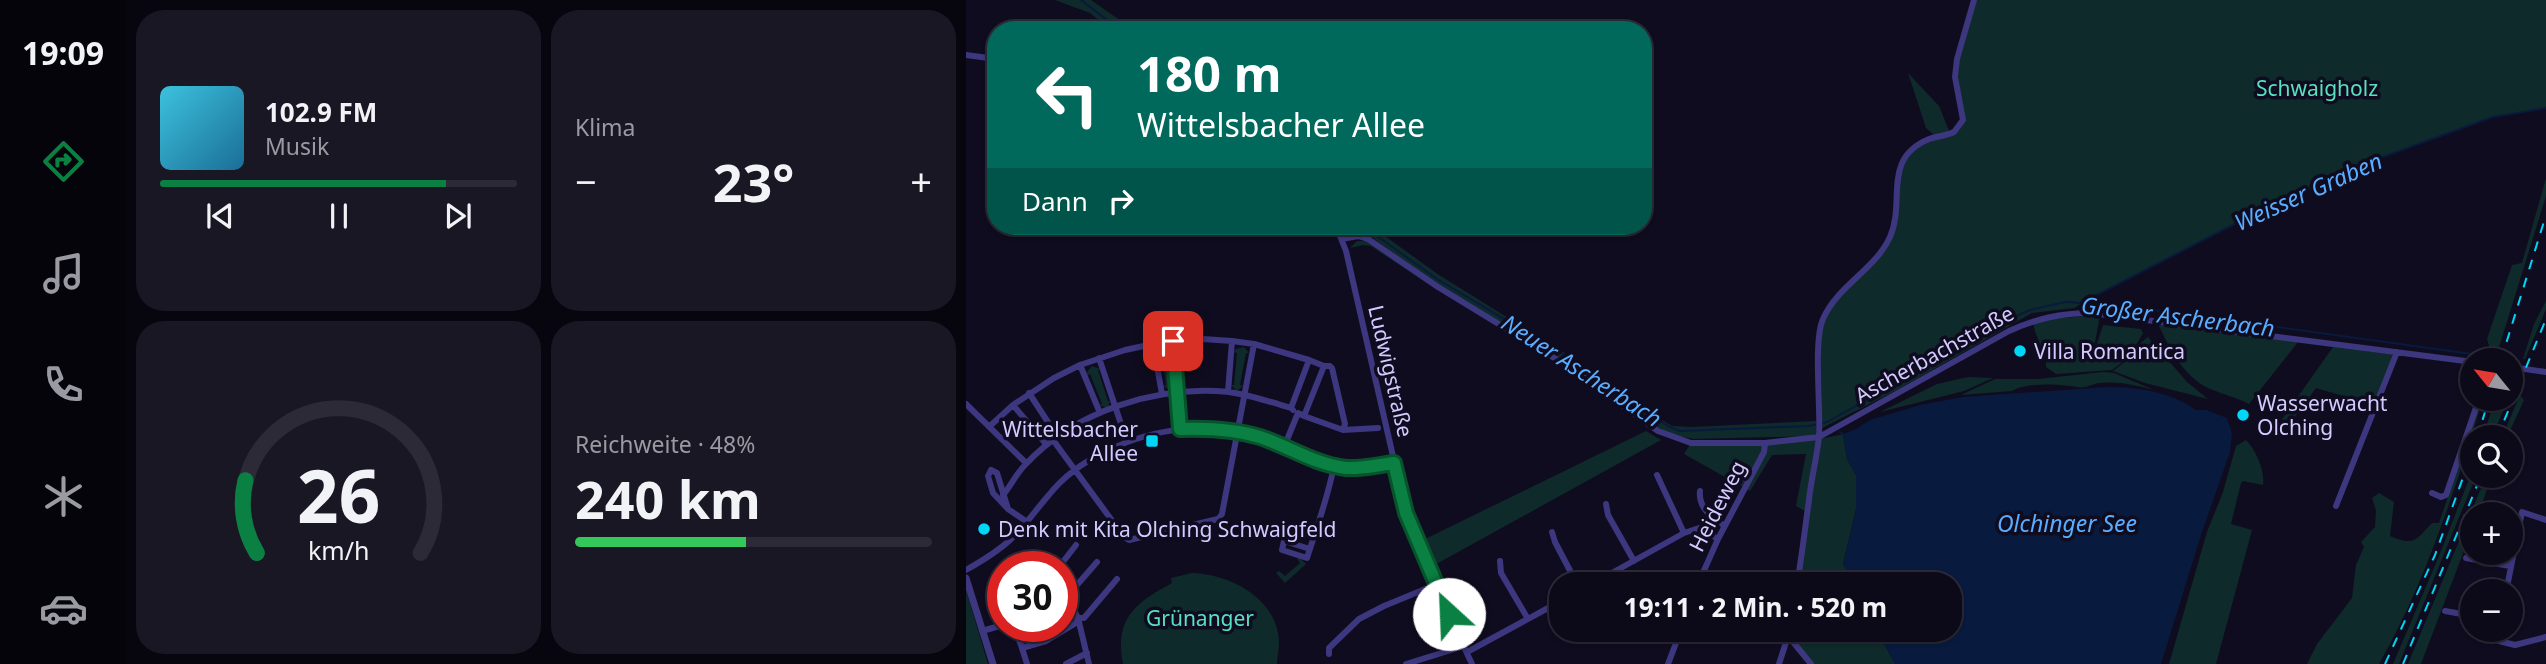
<!DOCTYPE html>
<html lang="de">
<head>
<meta charset="utf-8">
<style>
  body { margin:0; font-family:"Noto Sans",sans-serif; background:#1a1725; color:#f1f3f6; height:100vh; display:flex; flex-direction:column; font-size:26px; white-space:nowrap }
  * { box-sizing:border-box; margin:0 }
  p { font-size:23px; color:#9a9aa2 }
  .icon { flex:none; width:38px; height:38px; fill:none; stroke:currentColor; stroke-width:2; stroke-linecap:round; stroke-linejoin:round }
  .map { position:relative; flex:1; overflow:hidden }
  .drawer { display:flex; flex-direction:column; gap:10px; padding:10px; background:#07050d; width:840px }
  .drawer>* { flex:none }
  .top-card { position:absolute; left:21px; top:21px; width:665px; height:214px; border-radius:28px; box-shadow:0 2px 5px #0004,0 0 0 2px #2c2a37; background:#00695c; color:#fff; overflow:hidden }
  .needle { width:46px; rotate:300deg }
  .fabs { position:absolute; left:1494px; top:348px; display:grid; gap:14px }
  .fabs a { display:grid; place-items:center; width:63px; height:63px; border-radius:50%; background:#0c0918; box-shadow:0 2px 5px #0004,0 0 0 2px #2c2a37; font-size:35px }
  .speed { position:absolute; left:21px; top:551px; display:flex; gap:14px; font-size:35px; font-weight:700; text-align:center }
  .speed>* { display:grid; place-content:center; width:91px; height:91px; border-radius:50%; background:#0c0918; box-shadow:0 2px 5px #0004,0 0 0 2px #2c2a37; line-height:1 }
  .speed .limit { border:10px solid #d22; background:#fff; color:#111 }
  .pin { position:absolute; display:grid; place-items:center; width:60px; height:60px; color:#fff; margin:-30px; border-radius:14px; box-shadow:0 4px 10px #0006 }
  .me { position:absolute; width:77px; margin:-38px; rotate:335deg; stroke-linejoin:round; filter:drop-shadow(0 0 5px #0008) }
  .turn { display:flex; align-items:center; gap:24px; height:147px; padding:0 35px; font-size:32px }
  .turn .icon { width:91px; height:91px; stroke-width:2.5 }
  .turn b { display:block; font-size:49px; line-height:60px }
  .then { display:flex; align-items:center; height:66px; padding:0 35px; background:#0003; gap:14px; font-size:26px }
  .big { font-size:52px; font-weight:700; line-height:1.1 }
  .drawer .card { flex:1; display:flex; flex-direction:column; justify-content:center; gap:10px; min-width:0; padding:0 24px; border-radius:28px; background:#1a1725 }
  .drawer .dial { align-items:center; gap:0 }
  .dial svg { height:182px; overflow:visible; fill:none; stroke:#2c2a37; stroke-width:7; stroke-linecap:round; text-anchor:middle }
  .dial text { fill:#f1f3f6; stroke:none }
  .song { display:flex; align-items:center; gap:21px }
  .cover { width:84px; height:84px; border-radius:10px; background:linear-gradient(135deg,hsl(190 70% 55%),hsl(200 70% 35%)) }
  .played { height:7px; border-radius:4px; background:linear-gradient(90deg,#0b8043 80%,#2c2a37 80%) }
  .keys { display:flex; justify-content:space-around; direction:ltr }
  .heat { display:flex; justify-content:space-between; align-items:center; font-size:38px; direction:ltr }
  .charge { height:10px; border-radius:5px; background:linear-gradient(90deg,#34c759 48%,#2c2a37 0) }
  .drawer .tiles { flex:1; display:grid; gap:10px; grid-template-columns:repeat(2,1fr) }
  .trip { position:absolute; left:583px; top:572px; width:413px; height:70px; border-radius:28px; background:#0c0918; box-shadow:0 2px 5px #0004,0 0 0 2px #2c2a37; font-weight:700; line-height:70px; text-align:center }
  main { display:flex; flex:1; min-height:0 }
  .tab-bar { display:flex; flex-direction:column; width:126px; justify-content:space-around; align-items:center; background:#05040a; color:#9a9aa2 }
  .tab-bar .icon { width:49px; height:49px }
  .tab-bar .selected { color:#0b8043 }
  .tab-bar b { font-size:32px; color:#f1f3f6 }
  .map>svg:first-child { display:block }
  .green { fill:#0f2a2a }
  .water { fill:#081a3d }
  .lines { fill:none; stroke-linecap:round; stroke-linejoin:round }
  .stream { stroke:#081a3d; stroke-width:2 }
  .minor { stroke:#3c377f; stroke-width:6 }
  .tertiary { stroke:#3c377f; stroke-width:7 }
  .rail { stroke:#00d6f6; stroke-width:2; stroke-dasharray:10 9; stroke-linecap:butt }
  .route-casing { stroke:#07532c; stroke-width:18 }
  .route { stroke:#0b8043; stroke-width:12 }
  .poi-dot { fill:#00d6f6; stroke:#100c20; stroke-width:2.5 }
  .labels { text-anchor:middle; dominant-baseline:central; stroke-width:7; stroke-linejoin:round; paint-order:stroke }
  .park-label { font-size:21px; fill:#57e0c2; stroke:#100c20 }
  .poi-label { font-size:21px; fill:#d3cbff; stroke:#100c20; text-anchor:start }
  .street-label { font-size:21px; fill:#d3cbff; stroke:#100c20 }
  .water-label { font-size:23px; font-style:italic; fill:#59adff; stroke:#100c20 }
</style>
</head>
<body>
<main>
<nav class="tab-bar">
<b>19:09</b>
<svg class="icon selected" aria-label="directions" viewBox="0 0 24 24"><path d="M12 3l9 9-9 9-9-9zM9 14v-3h6M13 9l2 2-2 2"/></svg>
<svg class="icon" aria-label="music" viewBox="0 0 24 24"><path d="M9 18V5l10-2v13"/><circle cx="6" cy="18" r="3"/><circle cx="16" cy="16" r="3"/></svg>
<svg class="icon" aria-label="phone" viewBox="0 0 24 24"><path d="M5 4h4l2 5-3 2q2 4 5 5l2-3 5 2v4C11 20 4 13 5 4z"/></svg>
<svg class="icon" aria-label="climate" viewBox="0 0 24 24"><path d="M12 3v18M4 7l16 10M4 17L20 7"/></svg>
<svg class="icon" aria-label="car" viewBox="0 0 24 24"><path d="M5 17H2v-5l4-1 3-4h7l3 4 3 1v5h-3M9 17h6M6 11h13"/><circle cx="7" cy="17" r="2"/><circle cx="17" cy="17" r="2"/></svg>
</nav>
<section class="drawer">
<div class="tiles">
<div class="card">
<div class="song"><i class="cover"></i><div><b>102.9 FM</b><p>Musik</p></div></div>
<div class="played"></div>
<div class="keys"><svg class="icon" aria-label="previous" viewBox="0 0 24 24"><path d="M18 5L8 12l10 7zM5 5v14"/></svg><svg class="icon" aria-label="pause" viewBox="0 0 24 24"><path d="M8 5v14M16 5v14"/></svg><svg class="icon" aria-label="next" viewBox="0 0 24 24"><path d="M6 5l10 7-10 7zM19 5v14"/></svg></div>
</div>
<div class="card"><p>Klima</p>
<div class="heat"><a>−</a><b class="big">23°</b><a>+</a></div>
</div>
<div class="card dial"><svg viewBox="0 0 100 80">
<path d="M14 69A42 42 0 1 1 86 69"/>
<path d="M14 69A42 42 0 0 1 9 37" stroke="#0b8043"/>
<text x="50" y="56" font-size="32" font-weight="700">26</text>
<text x="50" y="72" font-size="11">km/h</text>
</svg></div>
<div class="card"><p>Reichweite · 48%</p><b class="big">240 km</b><div class="charge"></div></div>
</div>
</section>
<div class="map">
<svg width="1580" height="664" viewBox="0 0 1580 664">
  <rect width="100%" height="100%" fill="#100c20"/>
  <!-- green -->
  <path class="green" d="M 89,0 L 125,0 L 168,30 L 145,30 L 124,13 Z
    M 1008,0 L 1580,0 L 1580,108 L 1527,117 L 1411,159 L 1320,197 L 1115,303 L 1099,300 L 1115,304 L 1108,308 L 1066,313 L 931,390 L 856,428 L 854,328 L 865,305 L 911,257 L 927,231 L 931,182 L 941,155 L 970,137 L 960,128 L 942,73 L 973,106 L 984,133 L 997,120 L 989,77 Z
    M 1580,178 L 1580,196 L 1530,357 L 1526,355 L 1521,339 L 1546,265 L 1556,263 Z
    M 373,226 L 405,226 L 473,275 L 623,368 L 696,420 L 706,426 L 726,427 L 850,421 L 850,433 L 848,436 L 727,439 L 700,433 L 646,393 L 455,273 L 399,232 L 383,233 Z
    M 391,241 L 401,241 L 468,288 L 405,246 L 397,245 L 384,248 Z
    M 1580,301 L 1580,309 L 1559,359 L 1557,359 L 1568,324 Z
    M 1134,315 C 1131,329 1130,350 1120,359 L 1127,356 L 1137,325 L 1175,329 L 1177,333 L 1170,345 L 1170,352 L 1146,370 L 1090,374 L 1080,367 L 1080,354 L 1087,350 L 1088,345 L 1080,341 L 1077,342 L 1077,347 L 1074,348 C 1074,338 1066,331 1068,320 Z
    M 1192,324 L 1332,342 L 1283,404 C 1270,397 1255,394 1242,388 C 1217,376 1203,347 1192,324 Z
    M 1182,337 L 1221,382 L 1242,399 L 1179,383 L 1147,371 L 1171,352 L 1172,345 Z
    M 199,346 L 206,351 L 203,352 L 207,384 L 209,384 L 205,390 L 197,386 L 200,385 L 195,354 L 192,354 L 192,350 Z
    M 278,347 L 283,353 L 280,353 L 274,385 L 277,386 L 271,391 L 265,385 L 268,385 L 271,353 L 268,352 L 270,349 Z
    M 1367,347 L 1429,355 L 1409,405 L 1350,388 L 1321,428 L 1312,425 Z
    M 126,366 L 134,369 L 132,370 L 142,401 L 144,401 L 142,408 L 133,405 L 136,404 L 124,374 L 121,375 L 121,372 Z
    M 1137,372 L 1148,373 L 1188,390 C 1169,385 1152,381 1133,383 C 1126,384 1119,389 1111,387 C 1094,384 1061,382 1046,391 L 995,395 L 1029,379 L 1072,379 Z
    M 1002,377 L 1027,378 L 998,391 L 914,412 L 971,384 Z
    M 1554,395 L 1558,400 L 1541,437 L 1536,437 Z
    M 1515,399 L 1517,399 C 1490,487 1459,584 1413,664 L 1341,664 L 1351,644 L 1386,598 L 1390,565 L 1398,547 L 1395,542 L 1409,527 L 1410,510 L 1406,498 L 1413,493 L 1428,502 L 1424,536 C 1448,546 1449,541 1466,523 L 1473,523 Z
    M 1529,399 L 1542,399 L 1526,437 L 1517,437 Z
    M 680,431 L 695,440 L 465,567 L 455,541 Z
    M 877,434 L 881,459 L 890,475 L 890,509 L 877,564 L 888,584 L 831,584 L 841,512 L 830,506 L 840,454 L 806,455 L 784,491 L 718,454 L 725,443 C 775,443 828,446 877,434 Z
    M 1280,440 C 1290,450 1299,471 1297,485 L 1277,481 L 1275,483 L 1265,524 L 1286,530 L 1250,664 L 1203,664 L 1241,532 L 1257,492 L 1270,446 Z
    M 1507,469 L 1507,476 L 1510,476 L 1433,664 L 1427,664 L 1473,556 Z
    M 1520,476 L 1526,476 L 1512,514 L 1507,514 L 1507,527 L 1455,664 L 1442,664 Z
    M 333,557 L 340,564 L 319,583 L 310,573 L 313,571 L 319,576 L 334,563 L 331,559 Z
    M 226,573 C 264,574 312,599 313,642 C 313,649 311,657 311,664 L 157,664 C 148,619 169,603 206,583 L 205,578 Z
    M 0,590 L 22,664 L 0,664 Z
    M 824,630 L 911,630 L 929,664 L 845,664 L 823,637 Z"/>
  <!-- water -->
  <path class="water" d="M 1142,387 C 1170,387 1206,392 1230,410 L 1240,410 L 1261,418 L 1266,433 L 1264,452 L 1236,532 L 1195,664 L 929,664 L 911,630 L 984,630 L 984,584 L 888,584 L 877,564 L 890,510 L 890,475 L 881,459 L 877,434 L 890,429 L 904,420 L 954,405 L 997,397 Z"/>
  <g class="lines">
    <!-- stream -->
    <path class="stream" d="M 115,0 L 154,30
      M 397,226 L 471,279 L 607,360 L 702,426 L 714,431 L 843,426 L 861,422 L 996,347 L 1034,323 L 1064,310 L 1099,302 L 1159,306 L 1506,354
      M 1115,303 L 1288,214 L 1411,159 L 1527,117 L 1580,108
      M 874,432 L 877,434"/>
    <!-- minor -->
    <path class="minor" d="M 0,55 L 30,59
      M 370,226 L 380,251 L 440,513 L 469,585 L 506,664
      M 376,239 L 392,236 L 402,239 L 472,287 L 603,367 L 692,431 L 725,443 L 799,443 L 853,437 L 1043,331 C 1070,319 1094,313 1125,313 L 1507,362
      M 133,358 L 161,442
      M 1545,367 L 1580,372
      M 262,392 L 266,341 L 288,344
      M 63,393 L 91,436
      M 196,394 L 187,344 L 207,341
      M 0,404 L 60,463
      M 327,410 L 325,408 L 343,360 L 358,366
      M 134,413 L 114,365 L 159,350 L 187,344
      M 338,416 L 377,430 L 412,428
      M 24,426 L 47,405
      M 214,429 L 207,341 L 237,339 L 266,341
      M 87,440 L 158,537 L 163,540 L 252,519 L 256,514 L 288,344 L 343,360
      M 80,444 L 47,405 L 88,378 L 114,365
      M 318,447 L 332,413 L 338,416 L 358,366 L 364,366 L 366,368 L 379,424 L 377,430
      M 691,475 L 718,533
      M 734,491 C 732,508 746,518 759,526
      M 1466,493 L 1475,497 L 1480,495 L 1513,399
      M 37,495 C 45,486 50,474 59,465 C 109,411 190,385 263,392 C 284,395 305,402 325,408
      M 640,504 L 642,515 L 668,561
      M 1370,506 L 1431,352
      M 42,509 L 27,493 L 22,476 L 25,470 L 31,473 L 42,509 L 61,522
      M 586,532 L 589,542 L 611,584
      M 344,549 L 318,541 L 316,550 L 341,558 C 351,527 362,497 368,466
      M 1500,558 L 1544,566
      M 534,561 L 535,573 L 562,619
      M 93,567 L 110,545
      M 0,570 C 16,561 31,552 44,540 C 58,527 69,511 82,496 C 97,477 119,461 141,451 C 187,428 246,420 296,438 C 325,448 349,464 381,468 C 397,469 412,465 428,463
      M 626,584 L 718,533 L 733,528 L 752,539
      M 732,584 L 752,539 L 798,452 L 799,443
      M 831,584 C 836,556 839,528 843,500 C 845,479 851,458 853,436 C 855,408 847,341 857,319 C 871,286 909,270 924,237 C 940,201 915,159 963,139 C 971,136 980,136 988,132 L 997,120 L 989,77 L 991,59 L 1008,0
      M 1540,592 L 1556,512 L 1580,520
      M 96,601 L 109,612 L 112,618 L 123,664
      M 97,601 L 131,562
      M 1479,611 L 1507,616
      M 48,626 L 56,648 L 80,641 L 110,623 L 112,618 L 118,618 L 151,579
      M 1534,630 L 1533,641 L 1549,645 L 1580,637
      M 16,631 L 37,625
      M 823,637 L 845,664
      M 56,648 L 61,664
      M 501,652 L 595,601
      M 363,654 L 363,648 L 393,619 L 418,606 L 469,585
      M 100,664 L 121,653
      M 440,664 L 498,646
      M 702,664 L 715,630
      M 813,664 L 824,630"/>
    <!-- tertiary -->
    <path class="tertiary" d="M 0,578 L 27,664"/>
    <!-- rail -->
    <path class="rail" d="M 1535,360 L 1580,215
      M 1511,438 L 1523,399
      M 1531,438 L 1580,319
      M 1419,664 L 1469,555 L 1507,450
      M 1437,664 L 1515,476"/>
  </g>
  <g class="lines">
    <!-- route casing -->
    <g class="route-casing">
      <path id="route" d="M 207,341 L 214,429 C 241,428 268,429 294,437 C 324,447 348,464 380,468 C 396,469 412,465 428,463 L 440,513 L 483,614"/>
    </g>
    <!-- route -->
    <use href="#route" class="route"/>
  </g>
  <!-- markers -->
  <g class="poi-dot">
    <circle cx="1054" cy="351" r="7"/>
    <circle cx="1277" cy="415" r="7"/>
    <rect x="179" y="434" width="14" height="14" rx="3.5"/>
    <circle cx="18" cy="529" r="7"/>
  </g>
  <g class="labels">
    <!-- park labels -->
    <g class="park-label">
      <text x="1351" y="88">Schwaigholz</text>
      <text x="234" y="618">Grünanger</text>
    </g>
    <!-- poi labels -->
    <g class="poi-label">
      <text x="1068" y="351">Villa Romantica</text>
      <text x="1291" y="403">Wasserwacht<tspan x="1291" dy="24">Olching</tspan></text>
      <text x="172" y="429" text-anchor="end">Wittelsbacher<tspan x="172" dy="24">Allee</tspan></text>
      <text x="32" y="529">Denk mit Kita Olching Schwaigfeld</text>
    </g>
    <!-- street labels -->
    <g class="street-label">
      <text transform="translate(968 354) rotate(-29)">Ascherbachstraße</text>
      <text transform="translate(425 371) rotate(77)">Ludwigstraße</text>
      <text transform="translate(751 506) rotate(-63)">Heideweg</text>
    </g>
    <!-- water labels -->
    <g class="water-label">
      <text transform="translate(1342 191) rotate(-24)">Weisser Graben</text>
      <text transform="translate(1212 316) rotate(7)">Großer Ascherbach</text>
      <text transform="translate(616 370) rotate(33)">Neuer Ascherbach</text>
      <text x="1101" y="523">Olchinger See</text>
    </g>
  </g>
</svg>
<div class="fabs">
<a><svg class="needle" viewBox="-14 -14 28 28"><path d="M0-13l5 13h-10z" fill="#e53935"/><path d="M0 13l5-13h-10z" fill="#9a9aa2"/></svg></a>
<a><svg class="icon" aria-label="search" viewBox="0 0 24 24"><circle cx="10" cy="10" r="6"/><path d="M15 15l6 6"/></svg></a>
<a>+</a>
<a>−</a>
</div>
<div class="speed"><div class="limit">30</div></div>
<div class="pin" style="left:207px;top:341px;background:#d93025"><svg class="icon" aria-label="arrive" viewBox="0 0 24 24"><path d="M6 21V4h12l-3 4 3 4H6"/></svg></div>
<svg class="me" style="left:483px;top:614px" viewBox="-20 -20 40 40"><circle r="19" fill="#fff"/><path d="M0-13L10 11 0 6-10 11z" fill="#0b8043"/></svg>
<div class="trip">19:11 · 2 Min. · 520 m</div>
<div class="top-card">
<div class="turn"><svg class="icon" aria-label="left" viewBox="0 0 24 24"><path d="M17 20v-9H6M10 6l-5 5 5 5"/></svg><div><b>180 m</b>Wittelsbacher Allee</div></div>
<div class="then">Dann<svg class="icon" aria-label="right" viewBox="0 0 24 24"><path d="M7 20v-9h11M14 6l5 5-5 5"/></svg></div>
</div>
</div>
</main>
</body>
</html>
